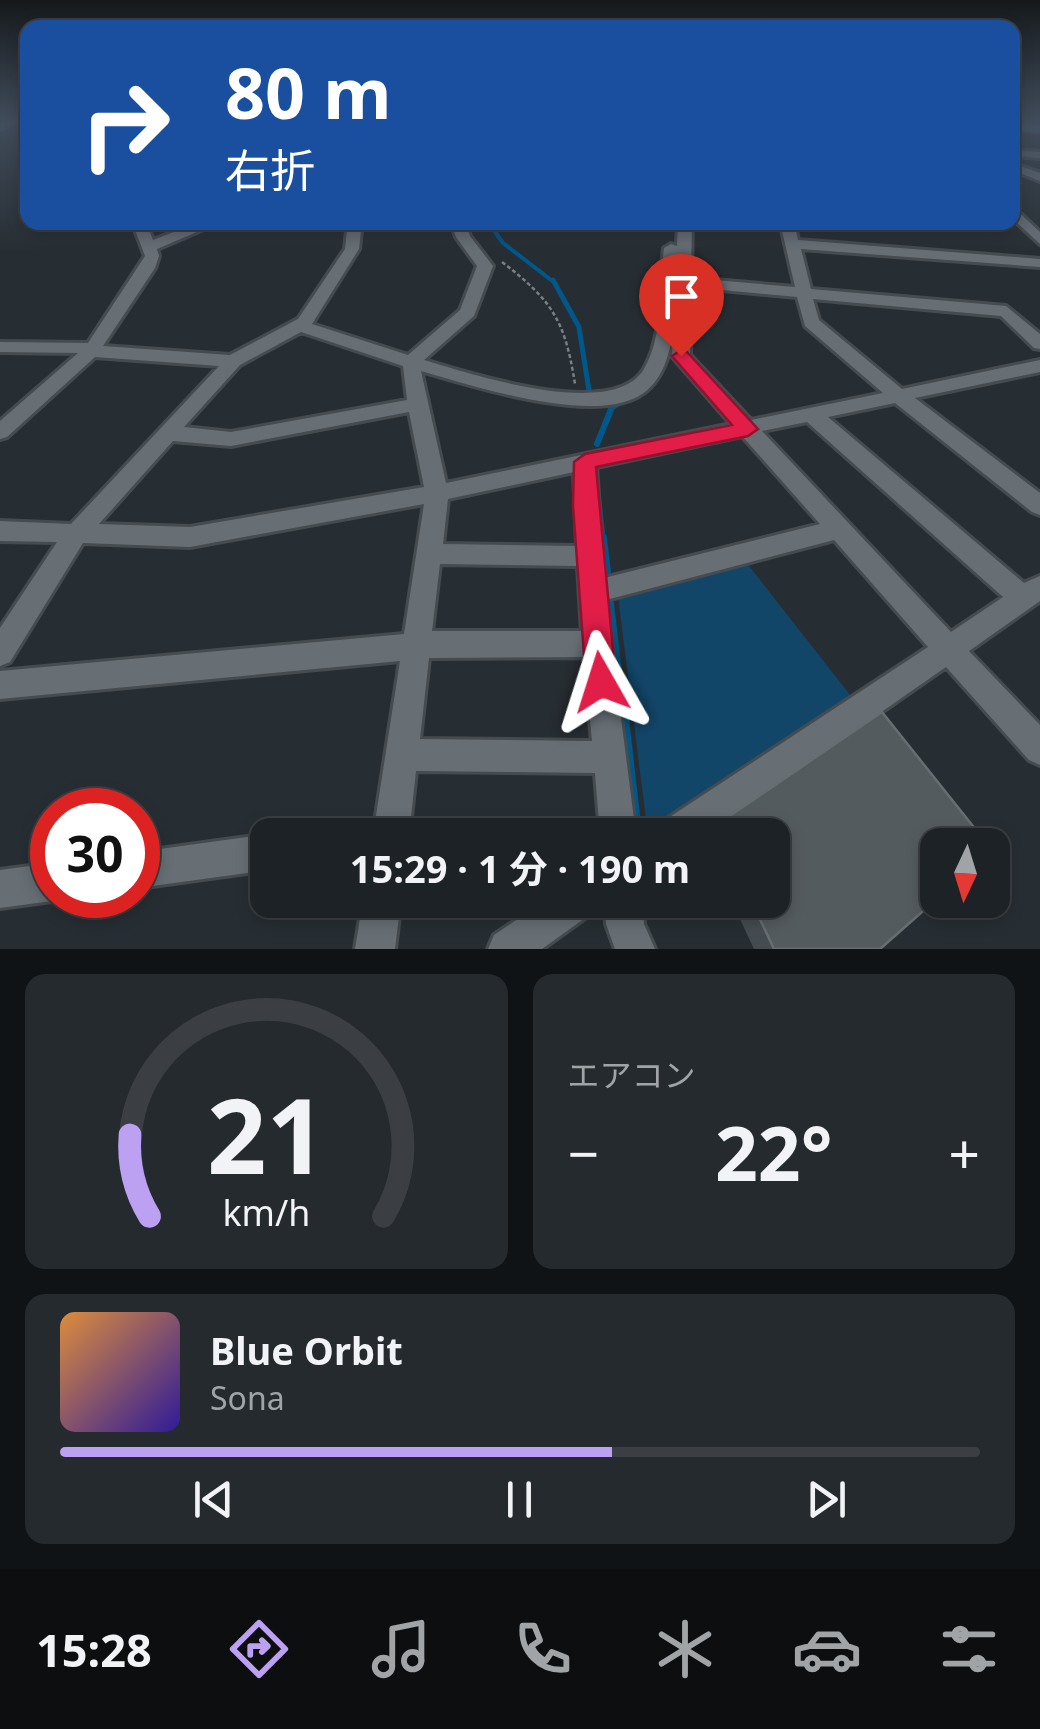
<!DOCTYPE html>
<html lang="ja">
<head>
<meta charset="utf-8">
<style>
  body { margin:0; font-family:"Noto Sans","Noto Sans JP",sans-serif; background:#252a2e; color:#f1f3f6; height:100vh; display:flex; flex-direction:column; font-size:38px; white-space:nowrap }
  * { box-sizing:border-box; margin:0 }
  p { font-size:32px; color:#a0a4a7 }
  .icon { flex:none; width:55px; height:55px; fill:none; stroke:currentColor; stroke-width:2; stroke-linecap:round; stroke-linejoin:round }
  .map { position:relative; height:949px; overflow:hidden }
  .side { display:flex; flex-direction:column; gap:25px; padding:25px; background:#101315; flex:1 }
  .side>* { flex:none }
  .guide { position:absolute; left:20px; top:20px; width:1000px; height:210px; border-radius:20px; box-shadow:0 5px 15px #0003,0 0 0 2px #3b3f43; background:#1a4fa0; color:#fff; overflow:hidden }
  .needle { width:65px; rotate:184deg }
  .tools { position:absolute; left:920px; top:828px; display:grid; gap:20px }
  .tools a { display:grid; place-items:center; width:90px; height:90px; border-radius:20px; background:#1d2226; box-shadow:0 5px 15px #0003,0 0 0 2px #3b3f43; font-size:50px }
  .speed { position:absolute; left:30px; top:788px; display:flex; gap:20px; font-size:50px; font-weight:700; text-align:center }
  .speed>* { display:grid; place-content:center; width:130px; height:130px; border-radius:50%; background:#1d2226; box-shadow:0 5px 15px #0003,0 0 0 2px #3b3f43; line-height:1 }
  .speed .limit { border:15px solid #d22; background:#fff; color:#111 }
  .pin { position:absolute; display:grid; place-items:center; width:85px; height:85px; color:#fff; margin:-102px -42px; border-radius:50% 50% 50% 0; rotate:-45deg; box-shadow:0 0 10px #0007 }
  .pin .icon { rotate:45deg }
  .me { position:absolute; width:110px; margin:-55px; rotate:354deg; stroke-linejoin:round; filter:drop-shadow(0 0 8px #0008) }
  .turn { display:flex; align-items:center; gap:35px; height:210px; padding:0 40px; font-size:45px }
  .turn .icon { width:130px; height:130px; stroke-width:2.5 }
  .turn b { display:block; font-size:70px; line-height:85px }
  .big { font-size:75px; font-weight:700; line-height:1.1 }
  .side .widget { flex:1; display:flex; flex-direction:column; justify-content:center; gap:15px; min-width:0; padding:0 35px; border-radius:20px; background:#252a2e }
  .side .dial { align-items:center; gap:0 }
  .dial svg { height:260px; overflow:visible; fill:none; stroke:#3b3f43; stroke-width:7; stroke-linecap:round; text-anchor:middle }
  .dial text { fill:#f1f3f6; stroke:none }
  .song { display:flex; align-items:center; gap:30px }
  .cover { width:120px; height:120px; border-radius:15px; background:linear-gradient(135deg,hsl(30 70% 55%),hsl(250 70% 35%)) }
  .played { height:10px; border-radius:5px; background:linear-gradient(90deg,#bca0f2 60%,#3b3f43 60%) }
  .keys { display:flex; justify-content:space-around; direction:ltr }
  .heat { display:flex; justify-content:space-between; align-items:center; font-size:55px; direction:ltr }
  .side .tiles { flex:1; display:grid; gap:25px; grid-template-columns:1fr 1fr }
  .widget:last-child { grid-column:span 2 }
  .trip { position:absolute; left:250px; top:818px; width:540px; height:100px; border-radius:20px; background:#1d2226; box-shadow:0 5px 15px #0003,0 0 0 2px #3b3f43; font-weight:700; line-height:100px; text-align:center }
  .dock { display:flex; height:160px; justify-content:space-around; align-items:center; background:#0c0e0f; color:#a0a4a7 }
  .dock .icon { width:70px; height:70px }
  .dock .current { color:#bca0f2 }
  .dock b { font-size:45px; color:#f1f3f6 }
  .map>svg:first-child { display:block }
  .green { fill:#124669 }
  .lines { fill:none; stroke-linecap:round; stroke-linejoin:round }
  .stream-far4 { stroke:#005789; stroke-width:4 }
  .stream-far3 { stroke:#005789; stroke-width:5 }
  .stream-far2 { stroke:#005789; stroke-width:6 }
  .stream-far1 { stroke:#005789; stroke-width:8 }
  .stream { stroke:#005789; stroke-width:10 }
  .minor-casing { stroke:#454b4f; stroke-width:6 }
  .major-casing { stroke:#454b4f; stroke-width:4 }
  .path { stroke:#797f83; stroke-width:2.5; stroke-dasharray:4 2.5; stroke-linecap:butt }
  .minor { fill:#676f75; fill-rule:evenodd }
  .major { fill:#4489b8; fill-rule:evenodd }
  .wall { fill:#454c51 }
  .building { fill:#545b5f; stroke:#676e72; stroke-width:2.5 }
  .route { fill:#e11d48; stroke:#92132f; stroke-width:2.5 }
</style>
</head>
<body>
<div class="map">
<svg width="1040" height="949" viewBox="0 0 1040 949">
  <rect width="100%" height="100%" fill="#272e33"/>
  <!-- green -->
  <path class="green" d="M 746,562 L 854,700 L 654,835 L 648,835 L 618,596 Z"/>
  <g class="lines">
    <!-- stream-far4 -->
    <path class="stream-far4" d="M 488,222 L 503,243 L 555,283"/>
    <!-- stream-far3 -->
    <path class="stream-far3" d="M 553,280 L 579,327 L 590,397"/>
    <!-- stream-far2 -->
    <path class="stream-far2" d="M 590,394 L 590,399
      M 597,444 L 612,407 L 625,400
      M 598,498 L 603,541"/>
    <!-- stream-far1 -->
    <path class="stream-far1" d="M 603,538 L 607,572
      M 610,604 L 624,722"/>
    <!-- stream -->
    <path class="stream" d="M 624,719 L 636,824"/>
    <!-- minor casing -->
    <g class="minor-casing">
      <path id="minor" d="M 7,120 L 20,120 L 0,129 L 0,122 Z
        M 1012,150 L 1040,152 L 1040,158 L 1012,156 Z
        M 1012,163 L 1040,173 L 1040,181 L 1012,170 Z
        M 1012,206 L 1040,232 L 1040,244 L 1012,218 Z
        M 132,222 L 146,222 L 153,240 L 200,222 L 220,222 L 157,249 L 159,256 L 155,268 L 103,346 L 230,355 L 298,319 L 345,249 L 348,222 L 362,222 L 359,249 L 312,324 L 408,355 L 460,310 L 477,266 L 456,237 L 451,222 L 465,222 L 470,236 L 493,266 L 474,316 L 424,360 C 471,374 613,421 644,369 C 664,335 659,286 664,248 L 671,244 L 677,246 L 678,222 L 692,222 L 691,278 L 795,287 L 780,222 L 794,222 L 798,240 L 1040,259 L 1040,267 L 801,249 L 811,289 L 1006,306 L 1040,334 L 1040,349 L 1034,348 L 1001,316 L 813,299 L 819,320 L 902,389 L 1040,360 L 1040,372 L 915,398 L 1040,493 L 1040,515 L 1032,512 L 895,403 L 828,417 L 1024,583 L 1040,576 L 1040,601 L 969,651 L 1040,725 L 1040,765 L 1029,760 L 946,667 L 705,835 L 657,835 L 662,822 L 928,647 L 834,540 L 606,600 L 636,835 L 600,835 L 595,773 L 416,771 L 409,835 L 373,835 L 400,661 L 0,699 L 0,671 L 404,634 L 424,504 L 190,547 L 83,543 L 10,662 L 0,666 L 0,628 L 57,542 L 0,541 L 0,521 L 71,524 L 219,366 L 95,357 L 7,437 L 0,439 L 0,421 L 78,353 L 0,352 L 0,342 L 88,343 L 145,256 ZM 691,287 L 797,297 L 805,326 L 883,393 L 751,420 L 690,355 ZM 673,329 L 672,356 L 731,424 L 446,483 L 421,371 C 473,386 590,424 639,396 C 663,382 670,354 673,329 ZM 301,332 L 403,366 L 407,400 L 231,432 L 184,427 L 240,365 ZM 409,412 L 424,487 L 190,527 L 99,524 L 173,441 L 231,446 ZM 807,422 L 1003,597 L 951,632 L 762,431 ZM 742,436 L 820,524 L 604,578 L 596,467 ZM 574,472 L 577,546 L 443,544 L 448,499 ZM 440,564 L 578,566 L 582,631 L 432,631 ZM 584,657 L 592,741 L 420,739 L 429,658 Z
        M 268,834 L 268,870 L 138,888 L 138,852 Z
        M 52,863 L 52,895 L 65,895 L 52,901 L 0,908 L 0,870 Z
        M 363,900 L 401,900 L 395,949 L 355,949 Z
        M 546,900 L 598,900 L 592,913 L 542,949 L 488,949 L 494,935 Z
        M 605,900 L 643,900 L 644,924 L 655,949 L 615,949 L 606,924 Z"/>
    </g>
    <!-- major casing -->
    <g class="major-casing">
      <path id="major" d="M 1012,123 L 1040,124 L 1040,132 L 1012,131 Z"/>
    </g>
    <!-- path -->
    <path class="path" d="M 502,262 C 553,301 565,321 575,384"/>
    <!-- minor -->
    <use href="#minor" class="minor"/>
    <!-- major -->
    <use href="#major" class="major"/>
  </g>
  <!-- wall -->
  <path class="wall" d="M 882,712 L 988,845 L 938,845 L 938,898 L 880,949 L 754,949 L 731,900 L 772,900 L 772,835 L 708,835 L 715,826 Z"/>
  <!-- building -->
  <path class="building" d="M 882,712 L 988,845 L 938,845 L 938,898 L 880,949 L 774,949 L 751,900 L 772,900 L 772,835 L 720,835 L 715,826 Z"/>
  <!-- sky -->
  <linearGradient id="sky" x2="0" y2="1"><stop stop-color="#15191c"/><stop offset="0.48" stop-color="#414c5b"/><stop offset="1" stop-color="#414c5b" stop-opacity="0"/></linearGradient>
  <rect width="1040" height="252" fill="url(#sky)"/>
  <!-- route -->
  <path class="route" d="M 681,350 L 687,352 L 758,429 L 748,436 L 596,467 L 616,682 L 612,692 L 601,696 L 590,692 L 586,682 L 573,506 L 574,462 L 585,454 L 732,425 L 672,356 Z"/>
</svg>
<div class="tools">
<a><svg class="needle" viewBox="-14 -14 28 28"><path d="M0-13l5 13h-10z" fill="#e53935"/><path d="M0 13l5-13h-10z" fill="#a0a4a7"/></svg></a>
</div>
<div class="speed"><div class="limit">30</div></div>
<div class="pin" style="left:681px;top:356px;background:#d93025"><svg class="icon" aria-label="arrive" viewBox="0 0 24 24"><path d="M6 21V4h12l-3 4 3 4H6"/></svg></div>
<svg class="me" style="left:601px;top:682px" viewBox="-20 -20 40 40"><path d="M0-17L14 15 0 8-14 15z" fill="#e11d48" stroke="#fff" stroke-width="4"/></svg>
<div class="trip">15:29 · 1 分 · 190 m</div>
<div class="guide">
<div class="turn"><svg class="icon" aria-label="right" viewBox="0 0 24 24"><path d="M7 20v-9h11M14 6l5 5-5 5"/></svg><div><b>80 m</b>右折</div></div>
</div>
</div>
<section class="side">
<div class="tiles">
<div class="widget dial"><svg viewBox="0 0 100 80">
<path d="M14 69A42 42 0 1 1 86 69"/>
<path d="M14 69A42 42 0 0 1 8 44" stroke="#bca0f2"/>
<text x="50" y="56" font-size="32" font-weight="700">21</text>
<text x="50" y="72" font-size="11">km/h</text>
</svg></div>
<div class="widget"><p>エアコン</p>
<div class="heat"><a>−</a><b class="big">22°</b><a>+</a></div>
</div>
<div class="widget">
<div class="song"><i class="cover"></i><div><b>Blue Orbit</b><p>Sona</p></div></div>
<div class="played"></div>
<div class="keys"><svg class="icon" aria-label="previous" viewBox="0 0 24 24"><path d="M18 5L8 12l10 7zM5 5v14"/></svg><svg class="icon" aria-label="pause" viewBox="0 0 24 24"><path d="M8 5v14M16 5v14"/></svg><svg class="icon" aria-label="next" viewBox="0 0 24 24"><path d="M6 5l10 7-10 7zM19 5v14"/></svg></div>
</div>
</div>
</section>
<nav class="dock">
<b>15:28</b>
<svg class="icon current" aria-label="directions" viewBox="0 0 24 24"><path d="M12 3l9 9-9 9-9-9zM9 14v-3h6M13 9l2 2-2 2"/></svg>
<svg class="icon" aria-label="music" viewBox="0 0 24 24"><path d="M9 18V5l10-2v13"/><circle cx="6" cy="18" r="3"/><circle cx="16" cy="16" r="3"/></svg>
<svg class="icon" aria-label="phone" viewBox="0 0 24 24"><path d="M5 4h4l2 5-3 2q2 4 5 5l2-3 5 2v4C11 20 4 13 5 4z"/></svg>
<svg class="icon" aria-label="climate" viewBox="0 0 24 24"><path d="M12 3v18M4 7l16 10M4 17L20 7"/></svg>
<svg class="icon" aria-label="car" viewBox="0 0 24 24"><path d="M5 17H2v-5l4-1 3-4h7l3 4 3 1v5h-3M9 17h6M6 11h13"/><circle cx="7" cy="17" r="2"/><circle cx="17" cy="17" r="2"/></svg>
<svg class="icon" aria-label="filters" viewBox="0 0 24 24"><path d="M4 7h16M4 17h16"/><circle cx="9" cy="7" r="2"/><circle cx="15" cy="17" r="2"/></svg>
</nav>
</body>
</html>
